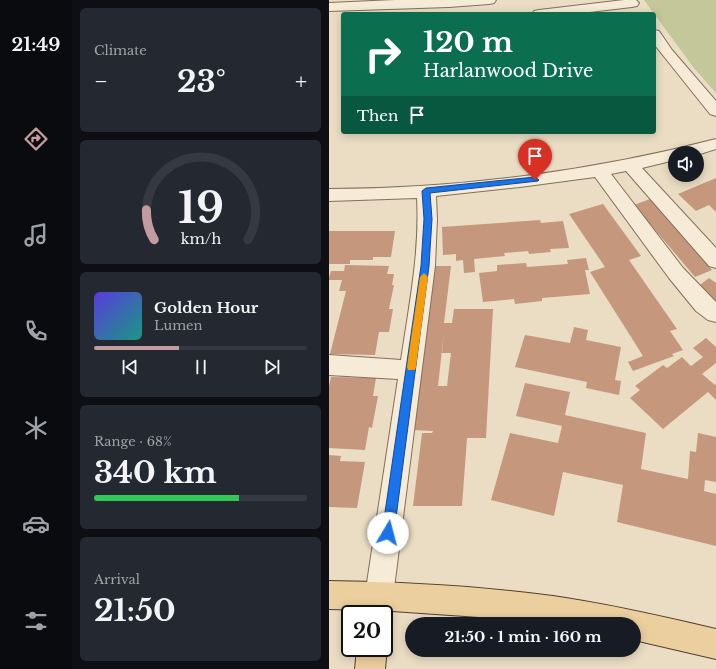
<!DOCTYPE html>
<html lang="en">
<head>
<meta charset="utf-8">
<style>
  body { margin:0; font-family:"Libre Baskerville",serif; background:#242831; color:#f1f3f6; height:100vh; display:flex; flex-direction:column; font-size:15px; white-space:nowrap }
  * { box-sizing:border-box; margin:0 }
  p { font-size:13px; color:#9ea1a6 }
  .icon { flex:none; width:22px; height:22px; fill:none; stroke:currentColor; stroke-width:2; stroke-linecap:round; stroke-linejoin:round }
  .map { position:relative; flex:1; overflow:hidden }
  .side { display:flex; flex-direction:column; gap:8px; padding:8px; background:#0d0f14; width:257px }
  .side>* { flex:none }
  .guide { position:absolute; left:12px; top:12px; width:315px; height:122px; border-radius:4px; box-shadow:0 2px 10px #0003; background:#0b6e4f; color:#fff; overflow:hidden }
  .controls { position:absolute; left:339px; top:146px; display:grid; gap:8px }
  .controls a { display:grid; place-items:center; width:36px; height:36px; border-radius:50%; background:#171b24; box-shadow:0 2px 10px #0003; font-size:20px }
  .speed { position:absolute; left:12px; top:605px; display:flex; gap:8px; font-size:20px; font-weight:700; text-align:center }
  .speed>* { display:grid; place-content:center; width:52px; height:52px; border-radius:50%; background:#171b24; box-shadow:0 2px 10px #0003; line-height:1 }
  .speed .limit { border:2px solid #111; border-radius:6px; background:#fff; color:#111 }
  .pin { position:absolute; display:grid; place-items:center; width:34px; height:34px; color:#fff; margin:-41px -17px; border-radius:50% 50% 50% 0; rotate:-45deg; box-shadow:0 0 4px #0007 }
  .pin .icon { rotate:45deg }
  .me { position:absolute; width:44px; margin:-22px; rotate:8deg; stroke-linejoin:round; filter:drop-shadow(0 0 3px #0008) }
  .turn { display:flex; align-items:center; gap:14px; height:84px; padding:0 16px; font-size:18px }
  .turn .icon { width:52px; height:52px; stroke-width:2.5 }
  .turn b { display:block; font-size:28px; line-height:34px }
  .then { display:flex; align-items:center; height:38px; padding:0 16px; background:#0003; gap:8px; font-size:15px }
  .big { font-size:30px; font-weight:700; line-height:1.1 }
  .side .tile { flex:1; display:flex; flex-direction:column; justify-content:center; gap:6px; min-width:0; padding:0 14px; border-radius:6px; background:#242831 }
  .side .dial { align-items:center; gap:0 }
  .dial svg { height:104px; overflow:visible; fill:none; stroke:#363941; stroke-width:7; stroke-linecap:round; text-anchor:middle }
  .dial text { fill:#f1f3f6; stroke:none }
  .song { display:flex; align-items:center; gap:12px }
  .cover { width:48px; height:48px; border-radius:6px; background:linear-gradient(135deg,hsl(250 70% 55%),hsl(170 70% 35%)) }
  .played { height:4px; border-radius:2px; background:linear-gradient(90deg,#c49ca0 40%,#363941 40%) }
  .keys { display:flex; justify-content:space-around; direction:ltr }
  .heat { display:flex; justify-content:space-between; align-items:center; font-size:22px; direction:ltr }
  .charge { height:6px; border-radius:3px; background:linear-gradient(90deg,#34c759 68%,#363941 0) }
  .trip { position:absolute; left:76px; top:617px; width:236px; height:40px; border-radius:20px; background:#171b24; box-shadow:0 2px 10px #0003; font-weight:700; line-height:40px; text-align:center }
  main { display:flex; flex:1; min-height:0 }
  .menu { display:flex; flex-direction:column; width:72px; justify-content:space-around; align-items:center; background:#090b0e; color:#9ea1a6 }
  .menu .icon { width:28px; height:28px }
  .menu .active { color:#c49ca0 }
  .menu b { font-size:18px; color:#f1f3f6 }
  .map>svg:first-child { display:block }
  .green { fill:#c4c799 }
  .building { fill:#c5987d; fill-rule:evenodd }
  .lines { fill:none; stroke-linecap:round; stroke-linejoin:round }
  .minor-casing { stroke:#836f5c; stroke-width:2 }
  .major-casing { stroke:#513e30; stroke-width:2 }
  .minor { fill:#f6ebd6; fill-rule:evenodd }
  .major { fill:#ebcf9e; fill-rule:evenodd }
  .route { fill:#1a73e8; stroke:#114b97 }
  .slow { fill:#f59e0b }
</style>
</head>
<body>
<main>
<nav class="menu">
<b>21:49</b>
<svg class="icon active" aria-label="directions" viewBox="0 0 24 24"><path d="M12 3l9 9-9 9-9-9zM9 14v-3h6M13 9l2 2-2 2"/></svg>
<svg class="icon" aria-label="music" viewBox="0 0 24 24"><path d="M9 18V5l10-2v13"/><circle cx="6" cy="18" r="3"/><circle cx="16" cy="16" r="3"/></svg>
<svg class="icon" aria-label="phone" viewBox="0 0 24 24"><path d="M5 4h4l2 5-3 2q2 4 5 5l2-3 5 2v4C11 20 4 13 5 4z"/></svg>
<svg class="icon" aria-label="climate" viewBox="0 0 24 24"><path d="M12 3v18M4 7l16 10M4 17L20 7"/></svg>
<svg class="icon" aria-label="car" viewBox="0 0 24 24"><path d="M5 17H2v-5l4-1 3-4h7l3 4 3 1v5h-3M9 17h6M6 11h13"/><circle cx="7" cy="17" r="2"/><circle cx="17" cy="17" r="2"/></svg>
<svg class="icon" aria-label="filters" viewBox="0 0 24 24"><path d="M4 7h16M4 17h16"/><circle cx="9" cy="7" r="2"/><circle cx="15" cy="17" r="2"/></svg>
</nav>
<section class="side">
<div class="tile"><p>Climate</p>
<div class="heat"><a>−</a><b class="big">23°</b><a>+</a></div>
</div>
<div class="tile dial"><svg viewBox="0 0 100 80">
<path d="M14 69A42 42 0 1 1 86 69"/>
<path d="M14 69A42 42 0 0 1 8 46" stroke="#c49ca0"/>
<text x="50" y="56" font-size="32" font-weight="700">19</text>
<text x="50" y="72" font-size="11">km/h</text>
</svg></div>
<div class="tile">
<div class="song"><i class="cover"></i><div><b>Golden Hour</b><p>Lumen</p></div></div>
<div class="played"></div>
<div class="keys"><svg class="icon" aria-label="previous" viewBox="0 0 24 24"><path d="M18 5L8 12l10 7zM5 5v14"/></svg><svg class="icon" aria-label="pause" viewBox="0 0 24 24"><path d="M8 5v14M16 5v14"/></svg><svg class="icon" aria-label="next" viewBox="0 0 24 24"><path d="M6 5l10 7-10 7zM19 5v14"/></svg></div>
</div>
<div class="tile"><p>Range · 68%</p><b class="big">340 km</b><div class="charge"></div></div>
<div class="tile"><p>Arrival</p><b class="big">21:50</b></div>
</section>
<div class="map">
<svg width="387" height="669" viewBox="0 0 387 669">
  <rect width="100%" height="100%" fill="#eaddc4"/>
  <!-- green -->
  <path class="green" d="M 315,0 L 387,0 L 387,93 L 365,68 Z"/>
  <!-- building -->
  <path class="building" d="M 387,178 L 387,212 L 380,205 L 367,211 L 349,194 Z
    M 321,199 L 383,270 L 366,277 L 305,205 Z
    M 274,204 L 312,256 L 300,260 L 348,329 L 341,331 L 354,350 L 343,354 L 345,356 L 304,371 L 299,362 L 314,356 L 261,272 L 276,267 L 240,214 Z
    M 211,220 L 212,223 L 234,221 L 240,248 L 221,249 L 222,252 L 200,254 L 199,251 L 175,253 L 176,256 L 145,259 L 146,272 L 135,273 L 134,260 L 127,261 L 127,254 L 114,255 L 113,227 Z
    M 0,231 L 66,231 L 62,257 L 44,257 L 44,260 L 21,260 L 21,264 L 0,264 Z
    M 257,258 L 260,270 L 256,270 L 261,294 L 213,298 L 213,301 L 186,304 L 185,299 L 154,302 L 150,273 L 168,271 L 168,265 L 197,263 L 198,267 L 239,264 L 238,260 Z
    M 16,265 L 60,266 L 58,274 L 65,274 L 63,285 L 65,285 L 60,309 L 64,309 L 60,332 L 50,332 L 46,355 L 1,354 L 17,291 L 10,291 L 13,280 L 0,280 L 0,278 L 2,271 L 15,271 Z
    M 104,266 L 122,266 L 115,323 L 123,323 L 125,309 L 164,309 L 157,438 L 138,438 L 133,506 L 84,506 L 93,433 L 103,433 L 104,431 L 83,430 ZM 115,332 L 113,353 L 122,353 L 118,386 L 109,386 Z
    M 380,278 L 387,283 L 387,304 L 367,288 Z
    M 245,327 L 259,330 L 257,340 L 292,347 L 286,380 L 292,381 L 290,395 L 257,388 L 258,382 L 186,367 L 196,335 L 241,343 Z
    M 377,338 L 387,347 L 387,363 L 373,374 L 386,385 L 387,383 L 387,400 L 379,392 L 334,429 L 301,398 L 311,390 L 306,386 L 334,365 L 338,368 L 353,357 L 362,366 L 374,357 L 364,348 Z
    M 2,377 L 47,378 L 44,396 L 49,396 L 43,428 L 40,427 L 36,450 L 0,448 L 0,386 Z
    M 196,383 L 241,392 L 236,415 L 317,433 L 312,469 L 359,479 L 361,451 L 367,452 L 369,433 L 387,437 L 387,482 L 376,480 L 375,491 L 387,494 L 387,546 L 288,522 L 294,485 L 234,472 L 225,516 L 162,500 L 181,433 L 229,443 L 233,426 L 187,416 Z
    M 0,455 L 12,456 L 11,461 L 36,462 L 28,508 L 0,507 Z"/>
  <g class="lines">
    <!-- minor casing -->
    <g class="minor-casing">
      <path id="minor" d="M 66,0 L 167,0 L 165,3 L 160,4 L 120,7 L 0,11 L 0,3 Z
        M 295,0 L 307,0 L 310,3 L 308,6 L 303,7 L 244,14 L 203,14 L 205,11 L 210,10 Z
        M 325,30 L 330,31 L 343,50 L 387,101 L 387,116 L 381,114 L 325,44 Z
        M 387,139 L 387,149 L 368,155 L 368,153 L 346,153 L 346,160 L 313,168 L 387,248 L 387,268 L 380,266 L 297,171 L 282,174 L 354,268 L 387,302 L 387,322 L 379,320 L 367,311 L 340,278 L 266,177 L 191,187 L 107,196 L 108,219 L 106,266 L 64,596 L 60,606 L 50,610 L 40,606 L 36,596 L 69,379 L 0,375 L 0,355 L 72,360 C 80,306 91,252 88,198 L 0,201 L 0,189 C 128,189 264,171 387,139 Z"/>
    </g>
    <!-- major casing -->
    <g class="major-casing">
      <path id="major" d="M 0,581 C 75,582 149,586 224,596 C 279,604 332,616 387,629 L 387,659 L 305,640 L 305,624 L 213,624 L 150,617 L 63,611 L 58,624 L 55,626 L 55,614 L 33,614 L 34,610 L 0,609 Z
        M 55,640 L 58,648 L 56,669 L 26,669 L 28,648 L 55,648 Z"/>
    </g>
    <!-- minor -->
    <use href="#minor" class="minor"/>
    <!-- major -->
    <use href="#major" class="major"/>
  </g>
  <!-- route -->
  <path class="route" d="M 206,177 L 210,180 L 209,181 L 101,193 L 103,219 L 100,266 L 65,533 L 63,537 L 59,539 L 55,537 L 53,533 L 92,266 L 95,219 L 93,191 L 97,188 Z"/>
  <!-- slow -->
  <path class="slow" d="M 95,273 L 99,277 L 87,367 L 86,370 L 79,370 L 78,367 L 91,277 Z"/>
</svg>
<div class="controls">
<a><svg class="icon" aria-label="sound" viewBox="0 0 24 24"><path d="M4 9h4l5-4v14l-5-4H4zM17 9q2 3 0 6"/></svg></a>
</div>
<div class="speed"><div class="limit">20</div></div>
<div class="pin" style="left:206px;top:180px;background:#d93025"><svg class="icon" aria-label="arrive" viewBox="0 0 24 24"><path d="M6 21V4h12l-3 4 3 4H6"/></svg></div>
<svg class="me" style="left:59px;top:533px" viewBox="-20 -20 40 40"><circle r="19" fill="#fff"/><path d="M0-13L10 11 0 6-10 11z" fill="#1a73e8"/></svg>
<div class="trip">21:50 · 1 min · 160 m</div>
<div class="guide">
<div class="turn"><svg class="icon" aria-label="right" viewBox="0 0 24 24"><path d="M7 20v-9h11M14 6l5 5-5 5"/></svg><div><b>120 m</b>Harlanwood Drive</div></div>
<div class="then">Then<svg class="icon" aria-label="arrive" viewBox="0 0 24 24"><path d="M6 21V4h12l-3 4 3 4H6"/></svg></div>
</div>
</div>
</main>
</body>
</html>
